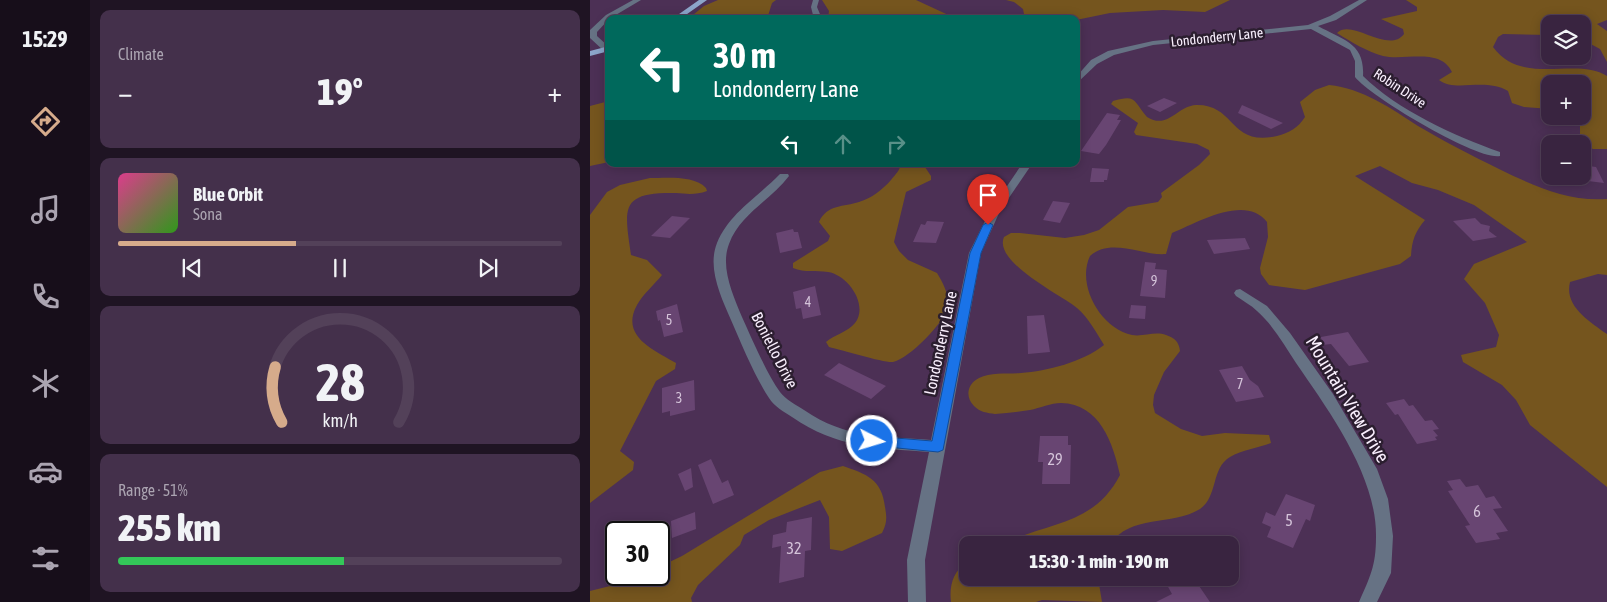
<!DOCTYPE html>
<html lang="en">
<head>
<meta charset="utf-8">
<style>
  body { margin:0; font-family:"Asap Condensed",sans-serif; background:#44304b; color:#f1f3f6; height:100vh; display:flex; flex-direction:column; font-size:19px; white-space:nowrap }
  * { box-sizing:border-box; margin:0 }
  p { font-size:16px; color:#aba4b1 }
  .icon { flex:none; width:28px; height:28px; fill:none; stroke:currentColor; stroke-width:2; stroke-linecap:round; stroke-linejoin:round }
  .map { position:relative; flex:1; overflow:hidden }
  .panel { display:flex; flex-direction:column; gap:10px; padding:10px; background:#1f1423; width:500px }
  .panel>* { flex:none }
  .banner { position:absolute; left:15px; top:15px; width:475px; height:152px; border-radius:10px; box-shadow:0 2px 12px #0003,0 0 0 1px #534159; background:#00695c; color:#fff; overflow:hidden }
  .tools { position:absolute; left:951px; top:15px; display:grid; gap:10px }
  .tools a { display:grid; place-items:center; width:50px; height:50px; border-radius:10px; background:#392440; box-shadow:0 2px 12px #0003,0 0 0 1px #534159; font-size:25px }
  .speed { position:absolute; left:15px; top:521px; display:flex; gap:10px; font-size:25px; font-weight:700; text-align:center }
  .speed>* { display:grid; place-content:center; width:65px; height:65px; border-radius:50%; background:#392440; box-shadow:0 2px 12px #0003,0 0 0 1px #534159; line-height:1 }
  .speed .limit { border:2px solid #111; border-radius:8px; background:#fff; color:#111 }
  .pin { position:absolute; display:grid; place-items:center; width:42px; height:42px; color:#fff; margin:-51px -21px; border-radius:50% 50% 50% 0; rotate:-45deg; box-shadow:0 0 5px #0007 }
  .pin .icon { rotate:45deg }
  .me { position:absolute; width:55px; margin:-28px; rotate:95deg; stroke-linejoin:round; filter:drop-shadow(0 0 4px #0008) }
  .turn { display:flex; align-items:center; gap:18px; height:105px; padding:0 25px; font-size:22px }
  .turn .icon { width:65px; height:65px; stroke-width:2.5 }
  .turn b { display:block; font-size:35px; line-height:42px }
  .lanes { display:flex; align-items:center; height:48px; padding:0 25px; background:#0003; justify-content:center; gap:25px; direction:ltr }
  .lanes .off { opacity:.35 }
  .big { font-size:38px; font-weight:800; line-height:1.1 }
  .panel .widget { flex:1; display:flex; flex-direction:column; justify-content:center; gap:8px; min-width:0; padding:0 18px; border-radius:10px; background:#44304b }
  .panel .dial { align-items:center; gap:0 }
  .dial svg { height:130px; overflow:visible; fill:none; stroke:#534159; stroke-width:7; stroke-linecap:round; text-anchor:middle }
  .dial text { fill:#f1f3f6; stroke:none }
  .song { display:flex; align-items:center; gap:15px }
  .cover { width:60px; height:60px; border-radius:8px; background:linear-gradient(135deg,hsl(330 70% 55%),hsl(110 70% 35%)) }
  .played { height:5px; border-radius:2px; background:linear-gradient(90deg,#d6ab8b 40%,#534159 40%) }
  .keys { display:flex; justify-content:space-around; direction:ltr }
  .heat { display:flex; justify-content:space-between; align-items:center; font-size:28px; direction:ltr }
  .charge { height:8px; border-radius:4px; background:linear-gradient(90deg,#34c759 51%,#534159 0) }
  .trip { position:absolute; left:369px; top:536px; width:280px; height:50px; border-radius:10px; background:#392440; box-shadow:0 2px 12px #0003,0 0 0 1px #534159; font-weight:800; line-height:50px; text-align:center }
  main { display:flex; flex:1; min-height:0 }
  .tab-bar { display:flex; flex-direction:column; width:90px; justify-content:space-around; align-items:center; background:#170e1a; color:#aba4b1 }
  .tab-bar .icon { width:35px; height:35px }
  .tab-bar .on { color:#d6ab8b }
  .tab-bar b { font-size:22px; color:#f1f3f6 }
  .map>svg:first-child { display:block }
  .green { fill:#75551e }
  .building { fill:#684572 }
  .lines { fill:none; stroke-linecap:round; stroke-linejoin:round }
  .minor { fill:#667284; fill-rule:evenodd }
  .major { fill:#8ca5ca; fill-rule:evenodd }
  .route { fill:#1a73e8; stroke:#114b97 }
  .labels { text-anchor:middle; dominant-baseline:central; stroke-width:5; stroke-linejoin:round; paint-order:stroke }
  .far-street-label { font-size:14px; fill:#f9effd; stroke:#2b1e2f }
  .number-label { font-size:14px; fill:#d5c4da }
  .street-label { font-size:16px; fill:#f9effd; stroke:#2b1e2f }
  .near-number-label { font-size:16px; fill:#d5c4da }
  .near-street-label { font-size:19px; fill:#f9effd; stroke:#2b1e2f }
</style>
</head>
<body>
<main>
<nav class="tab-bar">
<b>15:29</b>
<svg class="icon on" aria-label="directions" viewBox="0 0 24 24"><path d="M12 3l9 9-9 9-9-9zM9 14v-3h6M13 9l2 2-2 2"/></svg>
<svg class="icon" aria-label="music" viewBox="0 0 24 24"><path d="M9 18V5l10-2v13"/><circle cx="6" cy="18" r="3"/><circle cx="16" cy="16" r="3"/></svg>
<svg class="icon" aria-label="phone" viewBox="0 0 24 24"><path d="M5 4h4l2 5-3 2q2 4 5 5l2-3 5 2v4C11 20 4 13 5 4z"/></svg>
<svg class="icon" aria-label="climate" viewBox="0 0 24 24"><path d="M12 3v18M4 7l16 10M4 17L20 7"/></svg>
<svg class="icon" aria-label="car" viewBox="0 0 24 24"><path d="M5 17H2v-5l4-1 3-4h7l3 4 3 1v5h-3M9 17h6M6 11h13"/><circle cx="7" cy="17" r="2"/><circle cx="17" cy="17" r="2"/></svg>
<svg class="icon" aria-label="filters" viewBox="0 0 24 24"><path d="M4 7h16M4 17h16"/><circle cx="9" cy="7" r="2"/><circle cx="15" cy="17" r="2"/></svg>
</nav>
<section class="panel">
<div class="widget"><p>Climate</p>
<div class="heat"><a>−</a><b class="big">19°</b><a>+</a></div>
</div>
<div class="widget">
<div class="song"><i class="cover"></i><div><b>Blue Orbit</b><p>Sona</p></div></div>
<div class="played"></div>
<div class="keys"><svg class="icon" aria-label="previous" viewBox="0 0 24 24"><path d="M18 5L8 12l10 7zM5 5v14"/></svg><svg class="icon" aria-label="pause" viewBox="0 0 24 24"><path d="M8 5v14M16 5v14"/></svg><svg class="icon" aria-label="next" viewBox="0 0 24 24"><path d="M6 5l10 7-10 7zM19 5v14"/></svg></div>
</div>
<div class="widget dial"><svg viewBox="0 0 100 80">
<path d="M14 69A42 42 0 1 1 86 69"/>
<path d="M14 69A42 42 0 0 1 10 35" stroke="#d6ab8b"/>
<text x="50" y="56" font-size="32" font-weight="700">28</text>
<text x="50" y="72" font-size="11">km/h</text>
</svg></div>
<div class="widget"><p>Range · 51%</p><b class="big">255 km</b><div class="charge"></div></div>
</section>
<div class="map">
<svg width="1017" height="602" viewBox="0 0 1017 602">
  <rect width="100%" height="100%" fill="#4c3055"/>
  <!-- green -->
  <path class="green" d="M 128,0 L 186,0 L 182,3 L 177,19 L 98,19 L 114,6 Z
    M 232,0 L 326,0 L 367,19 L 238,19 L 239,11 Z
    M 416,0 L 640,0 L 615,12 L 573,10 L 520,13 L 486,20 L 435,19 L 433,9 L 424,2 Z
    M 816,0 L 1017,0 L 1017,20 L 1007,24 L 1017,31 L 1017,62 L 1010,49 L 993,40 L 992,24 L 960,24 L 960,35 L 913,34 L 908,37 L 903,47 C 932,87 987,56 1017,76 L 1017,149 L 1003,149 L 990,143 L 990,126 L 978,116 L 992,116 L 992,84 L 960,84 L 960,109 L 934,107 L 922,103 L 918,91 C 894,77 866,93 849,80 L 862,72 C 850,47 815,61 793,56 C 778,52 761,42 747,33 C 762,18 798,55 814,34 L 813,29 L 791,19 L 827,11 L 827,7 Z
    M 739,85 C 772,88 802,109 828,126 C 855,142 881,155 909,169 C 942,185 978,202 1017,199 L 1017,275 L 1008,274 L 980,282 C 974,306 999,321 1017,334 L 1017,487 L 940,425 L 926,400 L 912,385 L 873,362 L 871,355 L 906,347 L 909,335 L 895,303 L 874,279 L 884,264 L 937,242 L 884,205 L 848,190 L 822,183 L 790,166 L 765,176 L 835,220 C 825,232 822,240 821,256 L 810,264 L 715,290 L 679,285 L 671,274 L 670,268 L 678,237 L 677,222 C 656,194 608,222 582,233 L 576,254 C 552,256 521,237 500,256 C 486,285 511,329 542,335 C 553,337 565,331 576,335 C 585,338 589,342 590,351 L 574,372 L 564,395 L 563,405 L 565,413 L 591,429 L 612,436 L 635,433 L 679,435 L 681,443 C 668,448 652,450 640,457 C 621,468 628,497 610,509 C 583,526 539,514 520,545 L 412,545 C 457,521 503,527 530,475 C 523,443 510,404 471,403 C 461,403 450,408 440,410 C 428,412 417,413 405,414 C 397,413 390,412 384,406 C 375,397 377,384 389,378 C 401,372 417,374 431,373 C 457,371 493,362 514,345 C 507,334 498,317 487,308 C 471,295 403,262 414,237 L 421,233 L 430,233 L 475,238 L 494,235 L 509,230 L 538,207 L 568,202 L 572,197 L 571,193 L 609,165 L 620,154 L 619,150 L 607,144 L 546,135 L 544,132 L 548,123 L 521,104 L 523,101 C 547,94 543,101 557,117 C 578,130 587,106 606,105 C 646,104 639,147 687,136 C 699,133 708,128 715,117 L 710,102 L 725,90 Z
    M 19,101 L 19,162 L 0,166 L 0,106 Z
    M 311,164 L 333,164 L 341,176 L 341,180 L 316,192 L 304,242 L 309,251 L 318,260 L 347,273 C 353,283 359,294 358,306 C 356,321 319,359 303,362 C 294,363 252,350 239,347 L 236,342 C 244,335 258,332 265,323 C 279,305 258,275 238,272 C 226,270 215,273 203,268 L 203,263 L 238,241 L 240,236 L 229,222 C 237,204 254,207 269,202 C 282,198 292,190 301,180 C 305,175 310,170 311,164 Z
    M 60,178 C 75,178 105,175 116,188 L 117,191 C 106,195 97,194 86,193 C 30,192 34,207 41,255 L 57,260 L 72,275 C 64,285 53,294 47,305 C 30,336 63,350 86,363 L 85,369 L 66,381 L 30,451 L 44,462 L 43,470 L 0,503 L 0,215 L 17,192 L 30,185 Z
    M 253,466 C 276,474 292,479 295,507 C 297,518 297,523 292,533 L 252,551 L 240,549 L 239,517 L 230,500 L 179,520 L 154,535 L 150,545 L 108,585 L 101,598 L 102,602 L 0,602 L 0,591 L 32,583 L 51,575 L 69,575 L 69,567 L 92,556 L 230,472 Z
    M 377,563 L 378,578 L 508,578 L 512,602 L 452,600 L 446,602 L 361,602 C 359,587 363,570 377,563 Z"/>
  <!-- building -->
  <path class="building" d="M 574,98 L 587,103 L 570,112 L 557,106 Z
    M 652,105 L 693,123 L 681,129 L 648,113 Z
    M 517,113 L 530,115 L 527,120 L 531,120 L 516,145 L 509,154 L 491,151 Z
    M 992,165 L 1006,167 L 1014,183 L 998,181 L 996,177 L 992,176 Z
    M 502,168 L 519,169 L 517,180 L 514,180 L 514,182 L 500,182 Z
    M 463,201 L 480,203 L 470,223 L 453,220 Z
    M 82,216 L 100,218 L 80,238 L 61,236 Z
    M 885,218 L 891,224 L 900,226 L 899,231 L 907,237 L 883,241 L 863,221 Z
    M 337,221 L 354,222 L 346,243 L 323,242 L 331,224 L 335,225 Z
    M 203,229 L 204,232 L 208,232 L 212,248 L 190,253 L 186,233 Z
    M 655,238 L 660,249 L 624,254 L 617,240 Z
    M 555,262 L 566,263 L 565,269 L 577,270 L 575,298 L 550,296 Z
    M 225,286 L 231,315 L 213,319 L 211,308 L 206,309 L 203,292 Z
    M 87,304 L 93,332 L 74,337 L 70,320 L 68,321 L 66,311 Z
    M 541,305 L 556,306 L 555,319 L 539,318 Z
    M 454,315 L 460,352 L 438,354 L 437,316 Z
    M 758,332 L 764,341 L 779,362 L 759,366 L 741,344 L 732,345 L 731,337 Z
    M 249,363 L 265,371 L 296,386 L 281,399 L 234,375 Z
    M 652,366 L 660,380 L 668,386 L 674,397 L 646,402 L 629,370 Z
    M 104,380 L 105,410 L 80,416 L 80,411 L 72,413 L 72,388 Z
    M 814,399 L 819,406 L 823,405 L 835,421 L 842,420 L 849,429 L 843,430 L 848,436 L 845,437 L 847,440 L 827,444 L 808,414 L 805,415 L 796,403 Z
    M 450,436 L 478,436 L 478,445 L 481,445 L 480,484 L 452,484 L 453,462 L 448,462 Z
    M 121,459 L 132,483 L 138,480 L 144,495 L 123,504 L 108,465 Z
    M 101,468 L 103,487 L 95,491 L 88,474 Z
    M 870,479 L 876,487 L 888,485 L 896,498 L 904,496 L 912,508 L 903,509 L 918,531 L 906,533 L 910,539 L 886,543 L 875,526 L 880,525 L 858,491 L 863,490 L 857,481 Z
    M 696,494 L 725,505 L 720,521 L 716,519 L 703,548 L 677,537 L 681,527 L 672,523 L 676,512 L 685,516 Z
    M 105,512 L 106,529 L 82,538 L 81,521 Z
    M 222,517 L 221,550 L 215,551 L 214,577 L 189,583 L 191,546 L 182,548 L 183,535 L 196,532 L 197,522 Z
    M 589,579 L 594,586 L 605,580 L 620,602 L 566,602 L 582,594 L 577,585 Z"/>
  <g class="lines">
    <!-- minor -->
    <path class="minor" d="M 43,0 L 51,0 L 19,19 L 7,32 L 7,36 L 19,47 L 19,51 L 14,51 L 0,38 L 0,30 L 16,15 Z
      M 223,0 L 229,0 L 227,7 L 232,19 L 224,19 L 221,7 Z
      M 769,0 L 777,0 L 746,20 L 728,26 C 753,40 775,43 773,76 C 807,110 865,136 910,152 L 910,156 C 888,161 781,97 765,77 L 765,61 L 760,50 L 721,29 L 563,45 L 524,55 L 507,64 L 486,84 L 486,77 L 501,60 L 518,51 L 563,41 L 718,25 L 740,16 Z
      M 432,164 L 442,164 L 410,211 L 391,253 L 335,560 L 336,602 L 318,602 L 317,560 L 339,452 C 287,448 247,448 202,417 C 194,412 184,406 179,398 C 164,375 152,345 141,320 C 131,297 117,268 127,243 C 139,213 169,196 190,174 L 198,174 L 199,176 C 181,200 150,214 139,244 C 130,267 143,295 152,317 C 162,339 176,372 190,392 C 195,399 206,405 214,410 C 256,439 293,436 341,440 L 379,253 L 400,211 Z
      M 650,289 L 677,306 L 700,333 L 743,394 L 787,469 L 798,499 L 803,536 L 801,573 L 787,602 L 769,602 C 780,577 786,566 786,537 C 787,476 739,411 706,363 C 695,346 683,325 667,311 C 661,305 653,301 646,296 L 644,293 L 646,290 Z"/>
    <!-- major -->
    <path class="major" d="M 109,0 L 117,0 L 90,19 L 82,19 Z
      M 19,46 L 19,51 L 0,56 L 0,51 Z"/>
  </g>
  <!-- route -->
  <path class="route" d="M 398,222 L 403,225 L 391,253 L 353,450 L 348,452 L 277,445 L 275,441 L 277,437 L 282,436 L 342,441 L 380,253 L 393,225 Z"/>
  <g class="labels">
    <!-- far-street labels -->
    <g class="far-street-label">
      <text transform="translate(627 37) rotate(-6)">Londonderry Lane</text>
      <text transform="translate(810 88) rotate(33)">Robin Drive</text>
    </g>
    <!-- number labels -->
    <g class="number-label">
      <text x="564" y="281">9</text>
      <text x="218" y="302">4</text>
      <text x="79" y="320">5</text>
      <text x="650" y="384">7</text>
      <text x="89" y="398">3</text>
    </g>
    <!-- street labels -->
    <g class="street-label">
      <text transform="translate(350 343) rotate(-78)">Londonderry Lane</text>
      <text transform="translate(185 350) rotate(63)">Boniello Drive</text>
    </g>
    <!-- near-number labels -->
    <g class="near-number-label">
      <text x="465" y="459">29</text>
      <text x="887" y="511">6</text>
      <text x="699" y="520">5</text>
      <text x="204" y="548">32</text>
    </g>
    <!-- near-street labels -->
    <g class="near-street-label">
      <text transform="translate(758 399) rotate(59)">Mountain View Drive</text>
    </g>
  </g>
</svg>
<div class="tools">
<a><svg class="icon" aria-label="layers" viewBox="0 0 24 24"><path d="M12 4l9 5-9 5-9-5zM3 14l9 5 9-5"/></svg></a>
<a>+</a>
<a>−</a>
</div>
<div class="speed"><div class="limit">30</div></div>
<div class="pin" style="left:398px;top:225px;background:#d93025"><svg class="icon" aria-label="arrive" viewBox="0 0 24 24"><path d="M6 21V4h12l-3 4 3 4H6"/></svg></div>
<svg class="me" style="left:282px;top:441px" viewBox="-20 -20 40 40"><circle r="17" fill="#1a73e8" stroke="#fff" stroke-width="3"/><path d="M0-11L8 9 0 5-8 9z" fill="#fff"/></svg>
<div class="trip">15:30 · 1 min · 190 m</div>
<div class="banner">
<div class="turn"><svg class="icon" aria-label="left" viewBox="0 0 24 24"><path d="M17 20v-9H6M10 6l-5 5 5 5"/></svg><div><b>30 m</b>Londonderry Lane</div></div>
<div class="lanes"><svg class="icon" aria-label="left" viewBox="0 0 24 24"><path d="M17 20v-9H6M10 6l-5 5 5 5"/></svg><svg class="icon off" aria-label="ahead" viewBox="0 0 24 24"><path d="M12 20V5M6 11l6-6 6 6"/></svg><svg class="icon off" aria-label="right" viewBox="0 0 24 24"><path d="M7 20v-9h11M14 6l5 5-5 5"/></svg></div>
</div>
</div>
</main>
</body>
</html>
